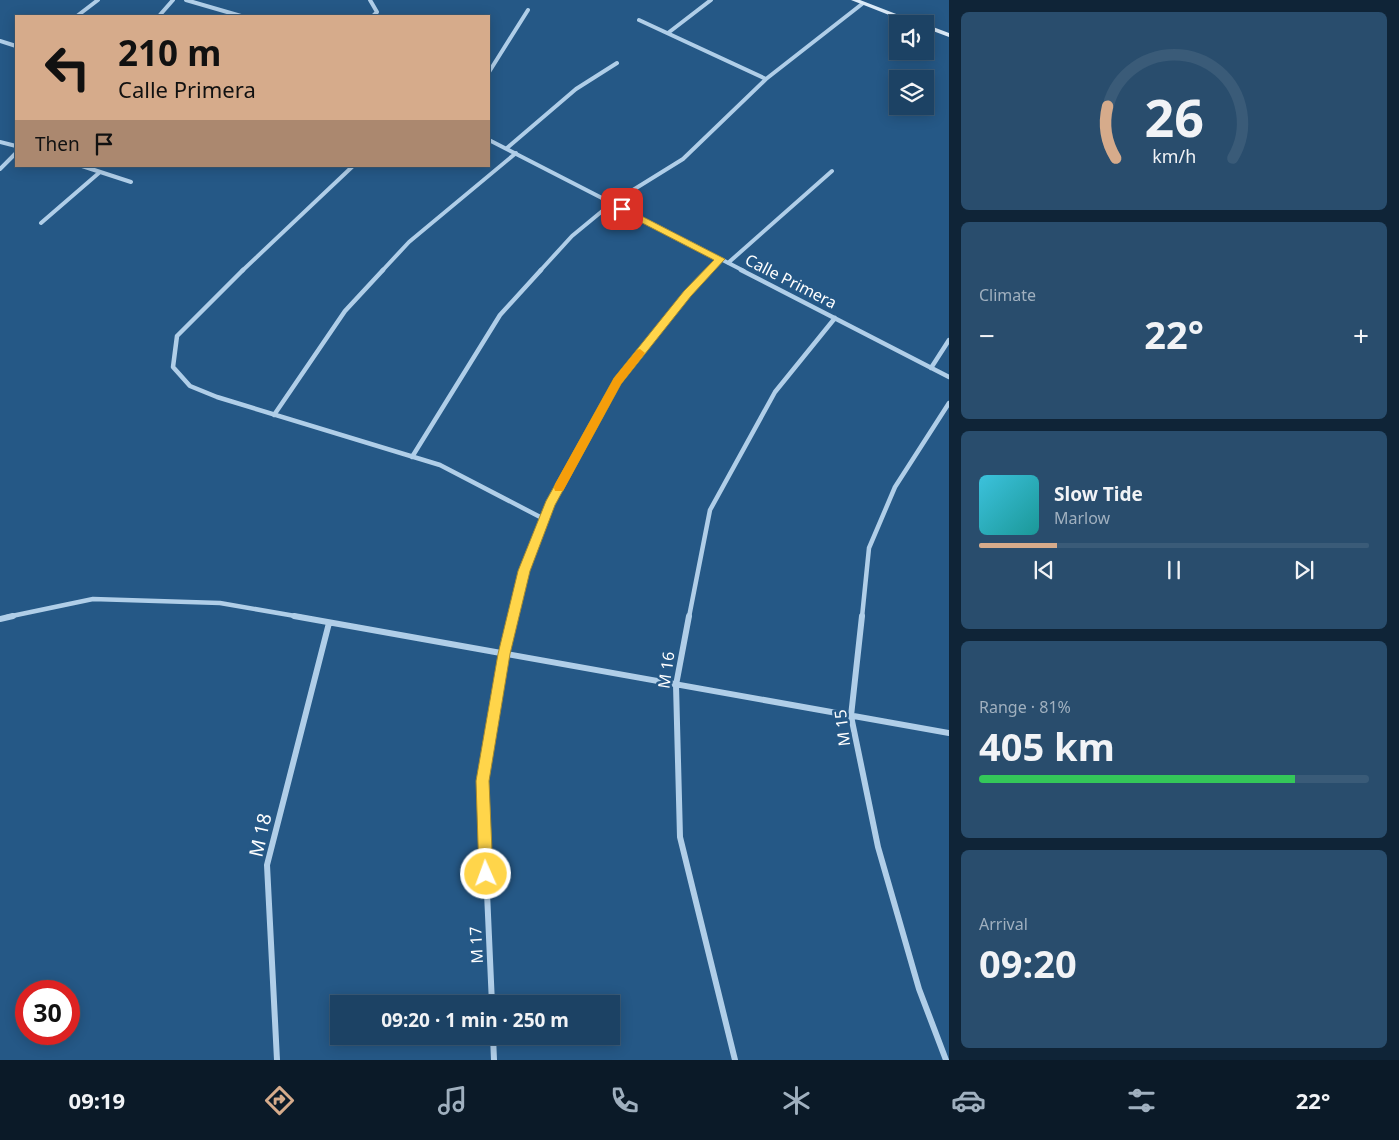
<!DOCTYPE html>
<html lang="en">
<head>
<meta charset="utf-8">
<style>
  body { margin:0; font-family:"Noto Sans",sans-serif; background:#294d6d; color:#f1f3f6; height:100vh; display:flex; flex-direction:column; font-size:19px; white-space:nowrap }
  * { box-sizing:border-box; margin:0 }
  p { font-size:16px; color:#a0b0bf }
  .icon { flex:none; width:28px; height:28px; fill:none; stroke:currentColor; stroke-width:2; stroke-linecap:round; stroke-linejoin:round }
  .map { position:relative; flex:1; overflow:hidden }
  .drawer { display:flex; flex-direction:column; gap:12px; padding:12px; background:#0f2437; width:450px }
  .drawer>* { flex:none }
  .hud { position:absolute; left:15px; top:15px; width:475px; height:152px; border-radius:0px; box-shadow:0 2px 12px #0003,0 0 0 1px #3a5b78; background:#d6ab8b; color:#111; overflow:hidden }
  .tools { position:absolute; left:889px; top:15px; display:grid; gap:10px }
  .tools a { display:grid; place-items:center; width:45px; height:45px; border-radius:0px; background:#1c4264; box-shadow:0 2px 12px #0003,0 0 0 1px #3a5b78; font-size:25px }
  .speed { position:absolute; left:15px; top:980px; display:flex; gap:10px; font-size:25px; font-weight:700; text-align:center }
  .speed>* { display:grid; place-content:center; width:65px; height:65px; border-radius:50%; background:#1c4264; box-shadow:0 2px 12px #0003,0 0 0 1px #3a5b78; line-height:1 }
  .speed .limit { border:8px solid #d22; background:#fff; color:#111 }
  .pin { position:absolute; display:grid; place-items:center; width:42px; height:42px; color:#fff; margin:-21px; border-radius:10px; box-shadow:0 2px 8px #0006 }
  .me { position:absolute; width:55px; margin:-28px; rotate:358deg; stroke-linejoin:round; filter:drop-shadow(0 0 4px #0008) }
  .turn { display:flex; align-items:center; gap:18px; height:105px; padding:0 20px; font-size:22px }
  .turn .icon { width:65px; height:65px; stroke-width:2.5 }
  .turn b { display:block; font-size:35px; line-height:42px }
  .then { display:flex; align-items:center; height:48px; padding:0 20px; background:#0003; gap:10px; font-size:19px }
  .big { font-size:38px; font-weight:700; line-height:1.1 }
  .drawer .tile { flex:1; display:flex; flex-direction:column; justify-content:center; gap:8px; min-width:0; padding:0 18px; border-radius:8px; background:#294d6d }
  .drawer .dial { align-items:center; gap:0 }
  .dial svg { height:130px; overflow:visible; fill:none; stroke:#3a5b78; stroke-width:7; stroke-linecap:round; text-anchor:middle }
  .dial text { fill:#f1f3f6; stroke:none }
  .song { display:flex; align-items:center; gap:15px }
  .cover { width:60px; height:60px; border-radius:8px; background:linear-gradient(135deg,hsl(190 70% 55%),hsl(180 70% 35%)) }
  .played { height:5px; border-radius:2px; background:linear-gradient(90deg,#d6ab8b 20%,#3a5b78 20%) }
  .keys { display:flex; justify-content:space-around; direction:ltr }
  .heat { display:flex; justify-content:space-between; align-items:center; font-size:28px; direction:ltr }
  .charge { height:8px; border-radius:4px; background:linear-gradient(90deg,#34c759 81%,#3a5b78 0) }
  .trip { position:absolute; left:330px; top:995px; width:290px; height:50px; border-radius:0px; background:#1c4264; box-shadow:0 2px 12px #0003,0 0 0 1px #3a5b78; font-weight:700; line-height:50px; text-align:center }
  .tabs { display:flex; height:80px; justify-content:space-around; align-items:center; background:#0b1a28; color:#a0b0bf }
  .tabs .icon { width:35px; height:35px }
  .tabs .on { color:#d6ab8b }
  .tabs b { font-size:22px; color:#f1f3f6 }
  main { display:flex; flex:1; min-height:0 }
  .map>svg:first-child { display:block }
  .lines { fill:none; stroke-linecap:round; stroke-linejoin:round }
  .street-far2 { stroke:#b0cee8; stroke-width:4 }
  .street-far1 { stroke:#b0cee8; stroke-width:4.5 }
  .street { stroke:#b0cee8; stroke-width:6 }
  .secondary { fill:#dae9f7; fill-rule:evenodd }
  .route { fill:#ffd54a; stroke:#a68a30 }
  .slow { fill:#f59e0b }
  .labels { text-anchor:middle; dominant-baseline:central; stroke-width:5; stroke-linejoin:round; paint-order:stroke }
  .street-label { font-size:16px; fill:#fff; stroke:#255886 }
  .near-street-label { font-size:19px; fill:#fff; stroke:#255886 }
</style>
</head>
<body>
<main>
<div class="map">
<svg width="949" height="1060" viewBox="0 0 949 1060">
  <rect width="100%" height="100%" fill="#255886"/>
  <g class="lines">
    <!-- street-far2 -->
    <path class="street-far2" d="M 186,0 L 241,16
      M 370,0 L 377,12 L 373,16
      M 77,16 L 98,0
      M 159,16 L 173,0
      M 639,20 L 766,79
      M 668,33 L 711,0
      M 0,41 L 16,46
      M 489,72 L 528,10
      M 489,140 L 744,271
      M 0,142 L 16,146
      M 507,148 L 576,89 L 617,63
      M 82,166 L 131,182
      M 0,169 L 16,153
      M 41,223 L 100,172
      M 728,263 L 832,171
      M 242,271 L 353,166
      M 382,271 L 409,242 L 516,153
      M 540,271 L 572,236 L 612,203 L 683,159 L 766,79 L 862,4
      M 709,271 L 720,259"/>
    <!-- street-far1 -->
    <path class="street-far1" d="M 243,270 L 177,336 L 173,367 L 190,386 L 217,397 L 440,465 L 544,519
      M 741,270 L 949,377
      M 931,368 L 949,340
      M 274,415 L 345,311 L 383,270
      M 412,457 L 500,315 L 541,270
      M 7,617 L 93,599 L 220,603 L 301,617
      M 513,617 L 524,571 L 550,504 L 618,381 L 687,294 L 710,270
      M 689,617 L 710,510 L 775,392 L 835,318
      M 862,617 L 869,548 L 895,487 L 949,403"/>
    <!-- street -->
    <path class="street" d="M 294,616 L 949,733
      M 689,616 L 676,685 L 680,837 L 735,1060
      M 862,616 L 851,716 L 878,847 L 919,989 L 946,1060
      M 0,619 L 13,616
      M 492,1004 L 482,781 L 504,654 L 513,616
      M 493,1036 L 494,1060
      M 277,1060 L 267,865 L 329,623"/>
    <!-- secondary -->
    <path class="secondary" d="M 851,0 L 860,0 L 922,24 L 912,24 Z
      M 925,24 L 949,33 L 949,37 L 925,28 Z"/>
  </g>
  <!-- route -->
  <path class="route" d="M 622,206 L 725,259 L 691,296 L 621,384 L 555,505 L 530,571 L 510,654 L 489,781 L 493,874 L 491,879 L 486,881 L 481,879 L 479,874 L 476,781 L 498,654 L 518,571 L 546,501 L 614,378 L 684,291 L 714,260 L 619,211 L 619,207 Z"/>
  <!-- slow -->
  <path class="slow" d="M 640,349 L 645,353 L 621,384 L 563,491 L 555,491 L 554,488 L 555,484 L 614,378 L 637,350 Z"/>
  <g class="labels">
    <!-- street labels -->
    <g class="street-label">
      <text transform="translate(791 281) rotate(27)">Calle Primera</text>
      <text transform="translate(666 670) rotate(-82)">M 16</text>
      <text transform="translate(842 728) rotate(-97)">M 15</text>
      <text transform="translate(476 945) rotate(-93)">M 17</text>
    </g>
    <!-- near-street labels -->
    <g class="near-street-label">
      <text transform="translate(260 835) rotate(-77)">M 18</text>
    </g>
  </g>
</svg>
<div class="tools">
<a><svg class="icon" aria-label="sound" viewBox="0 0 24 24"><path d="M4 9h4l5-4v14l-5-4H4zM17 9q2 3 0 6"/></svg></a>
<a><svg class="icon" aria-label="layers" viewBox="0 0 24 24"><path d="M12 4l9 5-9 5-9-5zM3 14l9 5 9-5"/></svg></a>
</div>
<div class="speed"><div class="limit">30</div></div>
<div class="pin" style="left:622px;top:209px;background:#d93025"><svg class="icon" aria-label="arrive" viewBox="0 0 24 24"><path d="M6 21V4h12l-3 4 3 4H6"/></svg></div>
<svg class="me" style="left:486px;top:874px" viewBox="-20 -20 40 40"><circle r="17" fill="#ffd54a" stroke="#fff" stroke-width="3"/><path d="M0-11L8 9 0 5-8 9z" fill="#fff"/></svg>
<div class="trip">09:20 · 1 min · 250 m</div>
<div class="hud">
<div class="turn"><svg class="icon" aria-label="left" viewBox="0 0 24 24"><path d="M17 20v-9H6M10 6l-5 5 5 5"/></svg><div><b>210 m</b>Calle Primera</div></div>
<div class="then">Then<svg class="icon" aria-label="arrive" viewBox="0 0 24 24"><path d="M6 21V4h12l-3 4 3 4H6"/></svg></div>
</div>
</div>
<section class="drawer">
<div class="tile dial"><svg viewBox="0 0 100 80">
<path d="M14 69A42 42 0 1 1 86 69"/>
<path d="M14 69A42 42 0 0 1 9 37" stroke="#d6ab8b"/>
<text x="50" y="56" font-size="32" font-weight="700">26</text>
<text x="50" y="72" font-size="11">km/h</text>
</svg></div>
<div class="tile"><p>Climate</p>
<div class="heat"><a>−</a><b class="big">22°</b><a>+</a></div>
</div>
<div class="tile">
<div class="song"><i class="cover"></i><div><b>Slow Tide</b><p>Marlow</p></div></div>
<div class="played"></div>
<div class="keys"><svg class="icon" aria-label="previous" viewBox="0 0 24 24"><path d="M18 5L8 12l10 7zM5 5v14"/></svg><svg class="icon" aria-label="pause" viewBox="0 0 24 24"><path d="M8 5v14M16 5v14"/></svg><svg class="icon" aria-label="next" viewBox="0 0 24 24"><path d="M6 5l10 7-10 7zM19 5v14"/></svg></div>
</div>
<div class="tile"><p>Range · 81%</p><b class="big">405 km</b><div class="charge"></div></div>
<div class="tile"><p>Arrival</p><b class="big">09:20</b></div>
</section>
</main>
<nav class="tabs">
<b>09:19</b>
<svg class="icon on" aria-label="directions" viewBox="0 0 24 24"><path d="M12 3l9 9-9 9-9-9zM9 14v-3h6M13 9l2 2-2 2"/></svg>
<svg class="icon" aria-label="music" viewBox="0 0 24 24"><path d="M9 18V5l10-2v13"/><circle cx="6" cy="18" r="3"/><circle cx="16" cy="16" r="3"/></svg>
<svg class="icon" aria-label="phone" viewBox="0 0 24 24"><path d="M5 4h4l2 5-3 2q2 4 5 5l2-3 5 2v4C11 20 4 13 5 4z"/></svg>
<svg class="icon" aria-label="climate" viewBox="0 0 24 24"><path d="M12 3v18M4 7l16 10M4 17L20 7"/></svg>
<svg class="icon" aria-label="car" viewBox="0 0 24 24"><path d="M5 17H2v-5l4-1 3-4h7l3 4 3 1v5h-3M9 17h6M6 11h13"/><circle cx="7" cy="17" r="2"/><circle cx="17" cy="17" r="2"/></svg>
<svg class="icon" aria-label="filters" viewBox="0 0 24 24"><path d="M4 7h16M4 17h16"/><circle cx="9" cy="7" r="2"/><circle cx="15" cy="17" r="2"/></svg>
<b>22°</b>
</nav>
</body>
</html>
